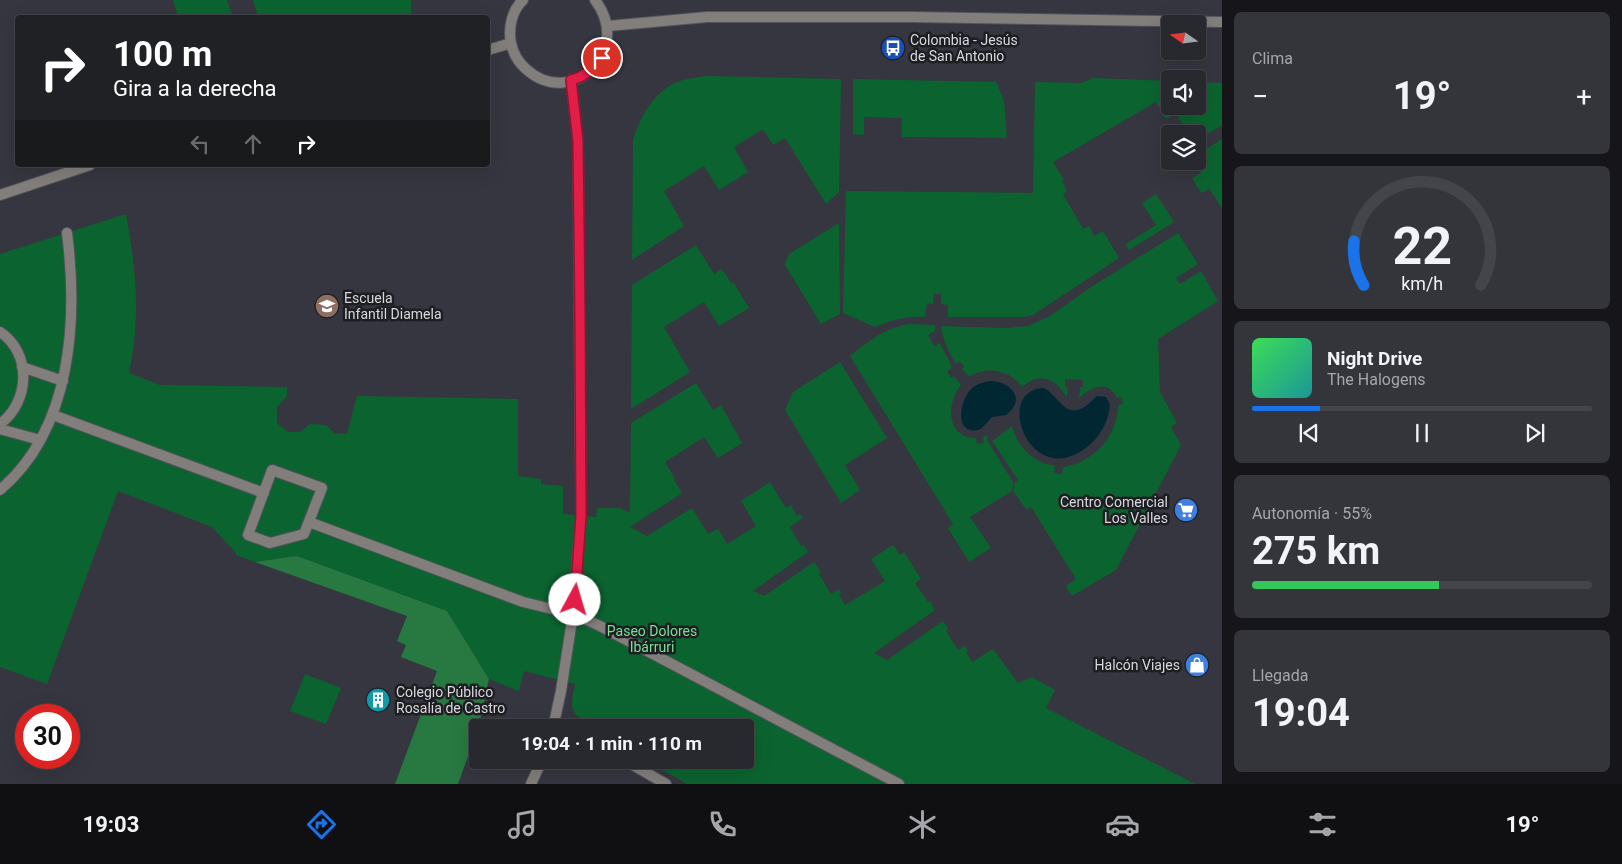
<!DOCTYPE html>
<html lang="es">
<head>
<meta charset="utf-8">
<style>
  body { margin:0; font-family:Roboto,sans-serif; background:#34343b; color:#f1f3f6; height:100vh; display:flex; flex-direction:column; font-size:19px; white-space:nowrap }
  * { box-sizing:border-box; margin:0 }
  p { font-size:16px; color:#a5a6aa }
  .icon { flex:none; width:28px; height:28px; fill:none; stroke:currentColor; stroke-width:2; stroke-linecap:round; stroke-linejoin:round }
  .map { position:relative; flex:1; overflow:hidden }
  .panel { display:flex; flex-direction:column; gap:12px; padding:12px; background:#16161a; width:400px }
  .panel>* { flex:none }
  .guide { position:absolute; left:15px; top:15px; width:475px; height:152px; border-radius:5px; box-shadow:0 5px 20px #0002,0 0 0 1px #44444b; background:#202124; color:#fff; overflow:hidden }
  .needle { width:32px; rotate:284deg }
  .buttons { position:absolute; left:1161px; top:15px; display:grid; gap:10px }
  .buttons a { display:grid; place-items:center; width:45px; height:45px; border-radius:5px; background:#28282f; box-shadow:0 5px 20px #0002,0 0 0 1px #44444b; font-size:25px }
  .speed { position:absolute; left:15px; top:704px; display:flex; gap:10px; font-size:25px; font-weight:700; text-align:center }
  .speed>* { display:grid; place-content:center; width:65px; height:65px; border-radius:50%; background:#28282f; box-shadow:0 5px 20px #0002,0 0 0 1px #44444b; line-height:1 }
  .speed .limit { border:8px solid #d22; background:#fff; color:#111 }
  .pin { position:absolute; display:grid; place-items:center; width:42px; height:42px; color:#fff; margin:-21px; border:2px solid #fff; border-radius:50%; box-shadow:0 1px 5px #0007 }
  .me { position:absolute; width:55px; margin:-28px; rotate:6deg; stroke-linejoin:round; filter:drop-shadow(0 0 4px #0008) }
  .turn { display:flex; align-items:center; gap:18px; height:105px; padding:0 15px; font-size:22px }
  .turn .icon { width:65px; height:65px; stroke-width:2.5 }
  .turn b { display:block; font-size:35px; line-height:42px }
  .lanes { display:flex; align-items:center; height:48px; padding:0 15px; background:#0003; justify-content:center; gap:25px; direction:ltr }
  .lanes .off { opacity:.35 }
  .big { font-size:38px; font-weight:700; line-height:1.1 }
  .panel .card { flex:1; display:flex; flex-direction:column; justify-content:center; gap:8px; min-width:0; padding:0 18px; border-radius:8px; background:#34343b }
  .panel .dial { align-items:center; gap:0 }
  .dial svg { height:130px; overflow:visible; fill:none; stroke:#44444b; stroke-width:7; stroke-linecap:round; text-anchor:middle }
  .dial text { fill:#f1f3f6; stroke:none }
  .song { display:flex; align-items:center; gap:15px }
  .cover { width:60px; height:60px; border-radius:8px; background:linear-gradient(135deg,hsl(130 70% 55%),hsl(180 70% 35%)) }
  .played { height:5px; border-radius:2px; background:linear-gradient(90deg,#1a73e8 20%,#44444b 20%) }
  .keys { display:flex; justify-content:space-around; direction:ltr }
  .heat { display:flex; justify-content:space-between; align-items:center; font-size:28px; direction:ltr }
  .charge { height:8px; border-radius:4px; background:linear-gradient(90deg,#34c759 55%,#44444b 0) }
  .trip { position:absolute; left:469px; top:719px; width:285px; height:50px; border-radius:5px; background:#28282f; box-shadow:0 5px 20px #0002,0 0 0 1px #44444b; font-weight:700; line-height:50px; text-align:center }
  .tab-bar { display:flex; height:80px; justify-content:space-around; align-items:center; background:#101013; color:#a5a6aa }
  .tab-bar .icon { width:35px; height:35px }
  .tab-bar .on { color:#1a73e8 }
  .tab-bar b { font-size:22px; color:#f1f3f6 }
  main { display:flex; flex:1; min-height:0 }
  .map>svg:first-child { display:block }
  .green { fill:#0b642f }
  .forest { fill:#277941 }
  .water { fill:#012733 }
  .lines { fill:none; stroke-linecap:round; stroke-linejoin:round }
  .street-casing { stroke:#52535b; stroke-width:12 }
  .street { stroke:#827e7b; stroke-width:10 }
  .route-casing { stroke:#92132f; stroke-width:12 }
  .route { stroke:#e11d48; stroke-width:9 }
  .labels { text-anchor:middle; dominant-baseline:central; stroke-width:5; stroke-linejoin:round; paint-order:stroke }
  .poi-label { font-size:14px; fill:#d7d7dd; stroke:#1d1e22; text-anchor:start }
  .park-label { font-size:14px; fill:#77e092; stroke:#1d1e22 }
</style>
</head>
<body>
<main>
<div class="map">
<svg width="1222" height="784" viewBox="0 0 1222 784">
  <rect width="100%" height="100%" fill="#35363f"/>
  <!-- green -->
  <path class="green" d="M 173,0 L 227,0 L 233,17 L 178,17 Z
    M 253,0 L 411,0 L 411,16 L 406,18 L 258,17 Z
    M 705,76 L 841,79 L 839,192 L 826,204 L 785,138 L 773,145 L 763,129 L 734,147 L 748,172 L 719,190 L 704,166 L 664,191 L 684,226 L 632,260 L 633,140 C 640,118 651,97 671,85 C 681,79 694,78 705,76 Z
    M 1093,78 L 1170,81 L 1170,106 L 1198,106 L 1198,82 L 1222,83 L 1222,125 L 1198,140 L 1198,134 L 1188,134 L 1176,113 L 1166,119 L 1156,102 L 1053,162 L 1064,180 L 1062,181 L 1067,191 L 1063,194 L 1083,229 L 1089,226 L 1094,236 L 1103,231 L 1119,258 L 1033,315 L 1023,317 L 948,317 L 948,305 L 941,304 L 941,294 L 934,294 L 933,304 L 927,303 L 925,317 C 906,316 892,320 875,327 L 843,313 L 846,191 L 1033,193 L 1035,82 L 1081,83 Z
    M 853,79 L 996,82 L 1004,100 L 1007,138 L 902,137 L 902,118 L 864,117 L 864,135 L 853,134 Z
    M 1222,139 L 1222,209 L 1210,189 L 1201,193 L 1192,178 L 1201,173 L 1194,161 L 1198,161 L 1198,154 Z
    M 1156,194 L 1174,222 L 1129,250 L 1126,244 L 1156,225 L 1142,203 Z
    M 126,214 C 136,269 141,318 129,373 L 160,385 L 287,387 L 287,396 L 277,407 L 277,423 L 288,432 L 300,432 L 310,424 L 326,425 L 334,433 L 347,434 L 357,396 L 518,399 L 518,476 L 541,479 L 541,484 L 563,486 L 563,514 L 596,517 L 597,508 L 620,508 L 630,513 L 631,423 L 696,383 L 713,410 L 721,405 L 742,443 L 718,458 L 704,437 L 665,462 L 675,479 L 674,480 L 682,493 L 630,527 L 647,536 L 692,508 L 708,534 L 718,529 L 727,544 L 756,526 L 741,501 L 770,482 L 786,508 L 791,505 L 797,516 L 800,514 L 803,518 L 790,527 L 801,546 L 804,545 L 808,552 L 753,591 L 764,596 L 814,562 L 821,572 L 819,574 L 831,594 L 839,589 L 841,594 L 839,595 L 845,605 L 885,581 L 871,559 L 893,545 L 900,555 L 904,552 L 921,579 L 915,583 L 928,602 L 930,601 L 935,610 L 874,653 L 887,660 L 943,621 L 948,629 L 946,631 L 958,650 L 965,646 L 968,650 L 966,652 L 972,662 L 993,649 L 1018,683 L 1032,677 L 1055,690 L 1046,708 L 1195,784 L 687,784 L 645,760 L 745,760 L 745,728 L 590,727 C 569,710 570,709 575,684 L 524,671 L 519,691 L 489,679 L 447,611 L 297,556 L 255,562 L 236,555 L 236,553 L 212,527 L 118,491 L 47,684 L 0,667 L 0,254 Z
    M 839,223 L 840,314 L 821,324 L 785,265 L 789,254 Z
    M 1178,233 L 1198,264 L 1176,278 L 1180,284 L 1201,271 L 1218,301 L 1158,339 L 1160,392 L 1177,423 L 1171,427 L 1181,445 L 1116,570 L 1072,596 L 1066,586 L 1076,579 L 1031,507 L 1026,509 L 1013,491 L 1015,482 L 1018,480 L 992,441 L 1012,426 C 1018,448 1033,462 1055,466 L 1054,473 L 1062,474 L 1063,467 C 1093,463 1118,436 1118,405 L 1123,404 L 1122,397 L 1117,398 C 1108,379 1091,387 1079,398 L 1080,387 L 1083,387 L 1083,380 L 1065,379 L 1065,387 L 1068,387 L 1067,397 C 1063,393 1061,388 1056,384 C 1044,374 1032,378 1022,387 C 1011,370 986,365 969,377 L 962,369 L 964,366 L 959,361 L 956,364 C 948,351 943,340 941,326 L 1005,328 L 1028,326 L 1050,316 L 1091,287 Z
    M 696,245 L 714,274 L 722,269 L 732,284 L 734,283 L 749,308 L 719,326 L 704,302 L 664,327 L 690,372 L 631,409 L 632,285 Z
    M 908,324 L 935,325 L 935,331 L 928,335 L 934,346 L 940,343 L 952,367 L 947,372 L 951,378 L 954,376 L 961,385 C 946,403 946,438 976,438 L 977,444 L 984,443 L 983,437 L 988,435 L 987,440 L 1013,482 L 1012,491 L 970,517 L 991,548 L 969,562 L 948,528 L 953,524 L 850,356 C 870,340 882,330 908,324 Z
    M 840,362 L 887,438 L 845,465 L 860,490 L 841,503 L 785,410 L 793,392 Z
    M 305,674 L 341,688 L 326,724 L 290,711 Z"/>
  <!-- forest -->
  <path class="forest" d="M 297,556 L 447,611 L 489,679 L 479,726 L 458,784 L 395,784 L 437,671 L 401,657 L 406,645 L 397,641 L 407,616 L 255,562 Z"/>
  <!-- water -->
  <path class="water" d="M 990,381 C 1011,381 1027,400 1006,415 L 992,417 L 981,429 C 953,439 958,397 975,386 C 980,383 985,382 990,381 Z
    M 1043,388 C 1058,393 1064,421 1086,406 C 1090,403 1093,399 1097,396 L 1106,397 L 1110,404 C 1109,421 1100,437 1087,447 C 1030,492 993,391 1043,388 Z"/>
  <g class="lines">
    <!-- street casing -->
    <g class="street-casing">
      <path id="street" d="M 523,0 C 512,10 508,28 511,43 C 513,53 518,62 526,69 C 571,110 634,51 595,0
        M 608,26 L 707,17 L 912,17 L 1222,22
        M 488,50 L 511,43
        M 0,195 L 90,165
        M 0,332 C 32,353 30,402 0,424
        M 22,367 L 63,381
        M 53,415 L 264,493
        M 0,429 L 40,440
        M 272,470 L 322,488 L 304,534 L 270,543 L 248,535 Z
        M 0,490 C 72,429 78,320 67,233
        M 309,522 L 523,602 L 573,614 L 598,625 L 899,784
        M 553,728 L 561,691 L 573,614 L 581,516 L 578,141 L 571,80
        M 624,760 L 666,784
        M 531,784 L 542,760"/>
    </g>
    <!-- street -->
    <use href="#street" class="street"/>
  </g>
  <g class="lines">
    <!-- route casing -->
    <g class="route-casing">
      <path id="route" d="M 575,600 L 581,516 L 580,314 L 578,141 L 571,80 C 585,77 593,68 602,58"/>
    </g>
    <!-- route -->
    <use href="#route" class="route"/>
  </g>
  <!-- icons -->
  <defs>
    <g id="bus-disc" transform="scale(1.25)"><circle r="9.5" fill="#1a4fb4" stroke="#1d1e22"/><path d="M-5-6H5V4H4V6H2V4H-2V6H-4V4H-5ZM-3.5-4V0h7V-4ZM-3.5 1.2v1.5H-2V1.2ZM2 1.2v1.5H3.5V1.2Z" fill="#fff"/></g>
    <g id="school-disc" transform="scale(1.25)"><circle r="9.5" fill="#8d6e63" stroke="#1d1e22"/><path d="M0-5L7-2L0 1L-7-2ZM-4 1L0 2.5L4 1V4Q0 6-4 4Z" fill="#fff"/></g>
    <g id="supermarket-disc" transform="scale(1.25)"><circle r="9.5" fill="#3f7fe0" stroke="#1d1e22"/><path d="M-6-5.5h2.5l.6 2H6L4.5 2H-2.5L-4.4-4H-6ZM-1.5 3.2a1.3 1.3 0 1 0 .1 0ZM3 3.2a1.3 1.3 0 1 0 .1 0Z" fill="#fff"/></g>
    <g id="shop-disc" transform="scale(1.25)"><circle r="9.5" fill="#3f7fe0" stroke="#1d1e22"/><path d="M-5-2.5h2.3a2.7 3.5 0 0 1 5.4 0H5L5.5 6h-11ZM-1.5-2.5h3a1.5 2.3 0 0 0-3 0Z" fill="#fff"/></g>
    <g id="building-disc" transform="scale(1.25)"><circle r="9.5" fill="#0f9aa8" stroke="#1d1e22"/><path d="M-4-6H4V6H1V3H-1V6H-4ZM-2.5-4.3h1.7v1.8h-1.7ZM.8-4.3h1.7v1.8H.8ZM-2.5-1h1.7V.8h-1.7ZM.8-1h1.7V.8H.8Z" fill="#fff"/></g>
  </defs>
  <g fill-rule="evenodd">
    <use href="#bus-disc" x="893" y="48"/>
    <use href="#school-disc" x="327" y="306"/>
    <use href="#supermarket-disc" x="1186" y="510"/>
    <use href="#shop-disc" x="1197" y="665"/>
    <use href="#building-disc" x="378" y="700"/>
  </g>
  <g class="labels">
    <!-- poi labels -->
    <g class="poi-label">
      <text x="910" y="40">Colombia - Jesús<tspan x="910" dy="16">de San Antonio</tspan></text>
      <text x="344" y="298">Escuela<tspan x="344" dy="16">Infantil Diamela</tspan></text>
      <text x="1168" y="502" text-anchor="end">Centro Comercial<tspan x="1168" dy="16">Los Valles</tspan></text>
      <text x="1180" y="665" text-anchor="end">Halcón Viajes</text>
      <text x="396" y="692">Colegio Público<tspan x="396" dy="16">Rosalía de Castro</tspan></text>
    </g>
    <!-- park labels -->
    <g class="park-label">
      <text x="652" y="631">Paseo Dolores<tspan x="652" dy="16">Ibárruri</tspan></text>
    </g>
  </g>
</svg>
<div class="buttons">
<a><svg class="needle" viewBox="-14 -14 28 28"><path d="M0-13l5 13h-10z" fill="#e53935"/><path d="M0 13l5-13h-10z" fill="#a5a6aa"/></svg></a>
<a><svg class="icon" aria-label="sound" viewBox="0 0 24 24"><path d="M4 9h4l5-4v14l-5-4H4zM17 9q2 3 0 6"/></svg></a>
<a><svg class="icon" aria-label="layers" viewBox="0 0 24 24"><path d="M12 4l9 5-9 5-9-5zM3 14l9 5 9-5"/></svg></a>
</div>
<div class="speed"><div class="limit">30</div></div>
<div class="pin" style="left:602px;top:58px;background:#d93025"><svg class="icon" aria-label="arrive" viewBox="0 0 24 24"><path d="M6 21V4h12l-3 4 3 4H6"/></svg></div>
<svg class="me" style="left:575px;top:600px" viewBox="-20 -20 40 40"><circle r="19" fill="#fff"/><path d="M0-13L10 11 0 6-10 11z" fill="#e11d48"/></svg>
<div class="trip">19:04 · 1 min · 110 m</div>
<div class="guide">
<div class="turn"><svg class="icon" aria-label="right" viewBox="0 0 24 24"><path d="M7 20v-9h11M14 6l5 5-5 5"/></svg><div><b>100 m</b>Gira a la derecha</div></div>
<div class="lanes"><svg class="icon off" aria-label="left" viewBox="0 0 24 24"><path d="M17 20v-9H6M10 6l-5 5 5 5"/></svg><svg class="icon off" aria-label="ahead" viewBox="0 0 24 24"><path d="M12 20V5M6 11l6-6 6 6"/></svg><svg class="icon" aria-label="right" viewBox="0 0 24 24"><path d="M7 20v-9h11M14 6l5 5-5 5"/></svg></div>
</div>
</div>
<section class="panel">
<div class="card"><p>Clima</p>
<div class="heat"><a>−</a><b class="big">19°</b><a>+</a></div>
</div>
<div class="card dial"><svg viewBox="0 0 100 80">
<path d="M14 69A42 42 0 1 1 86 69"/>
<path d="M14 69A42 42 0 0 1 8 42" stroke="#1a73e8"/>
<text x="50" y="56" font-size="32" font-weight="700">22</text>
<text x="50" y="72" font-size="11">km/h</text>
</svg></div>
<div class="card">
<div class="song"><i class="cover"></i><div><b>Night Drive</b><p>The Halogens</p></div></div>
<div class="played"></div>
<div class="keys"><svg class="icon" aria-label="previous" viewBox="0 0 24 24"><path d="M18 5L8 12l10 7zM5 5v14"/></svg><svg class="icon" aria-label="pause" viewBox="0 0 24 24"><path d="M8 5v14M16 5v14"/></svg><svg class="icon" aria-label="next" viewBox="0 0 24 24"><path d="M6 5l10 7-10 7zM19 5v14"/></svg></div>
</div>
<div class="card"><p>Autonomía · 55%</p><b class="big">275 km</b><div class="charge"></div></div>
<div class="card"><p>Llegada</p><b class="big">19:04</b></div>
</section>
</main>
<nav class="tab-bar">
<b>19:03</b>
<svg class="icon on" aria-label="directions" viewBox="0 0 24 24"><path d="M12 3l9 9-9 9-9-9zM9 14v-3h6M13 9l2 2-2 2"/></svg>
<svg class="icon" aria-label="music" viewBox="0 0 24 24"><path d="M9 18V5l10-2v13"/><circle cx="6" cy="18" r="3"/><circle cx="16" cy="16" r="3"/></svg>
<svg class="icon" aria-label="phone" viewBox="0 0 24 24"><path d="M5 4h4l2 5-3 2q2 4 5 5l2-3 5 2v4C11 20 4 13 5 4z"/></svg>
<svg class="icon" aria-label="climate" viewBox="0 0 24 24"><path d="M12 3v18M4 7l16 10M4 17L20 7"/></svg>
<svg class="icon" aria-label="car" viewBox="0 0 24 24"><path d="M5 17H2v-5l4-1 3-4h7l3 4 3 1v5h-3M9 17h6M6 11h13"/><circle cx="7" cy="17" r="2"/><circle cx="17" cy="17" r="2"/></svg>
<svg class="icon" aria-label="filters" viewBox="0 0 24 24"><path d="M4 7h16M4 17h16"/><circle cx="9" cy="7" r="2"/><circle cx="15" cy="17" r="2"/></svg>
<b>19°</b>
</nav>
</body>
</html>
